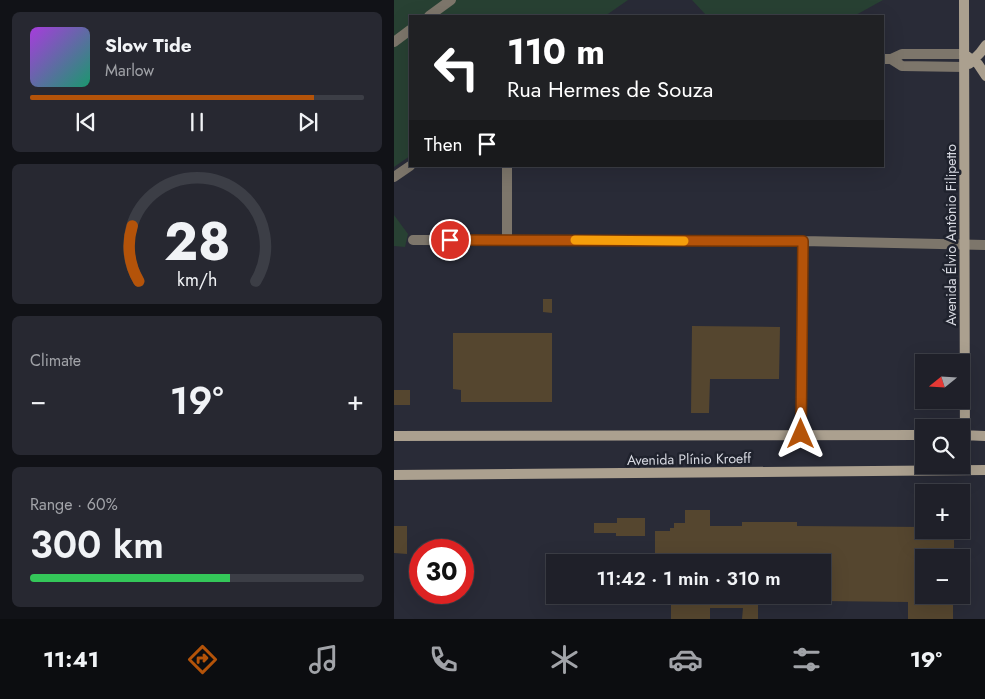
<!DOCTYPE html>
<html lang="en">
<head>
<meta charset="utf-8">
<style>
  body { margin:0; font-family:Jost,sans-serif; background:#272831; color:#f1f3f6; height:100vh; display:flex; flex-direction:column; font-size:19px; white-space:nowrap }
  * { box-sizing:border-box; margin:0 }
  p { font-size:16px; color:#a1a3a8 }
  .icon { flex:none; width:28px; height:28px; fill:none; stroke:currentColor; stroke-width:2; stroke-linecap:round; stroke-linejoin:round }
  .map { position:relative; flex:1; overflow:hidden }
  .drawer { display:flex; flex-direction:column; gap:12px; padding:12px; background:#111217; width:394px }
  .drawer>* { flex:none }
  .banner { position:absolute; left:15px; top:15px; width:475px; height:152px; border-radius:0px; box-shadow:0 5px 20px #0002,0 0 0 1px #3c3e46; background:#202124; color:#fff; overflow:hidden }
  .needle { width:32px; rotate:252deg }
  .controls { position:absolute; left:521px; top:354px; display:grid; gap:10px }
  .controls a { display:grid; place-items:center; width:55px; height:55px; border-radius:0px; background:#1f2029; box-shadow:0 5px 20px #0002,0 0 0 1px #3c3e46; font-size:25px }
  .speed { position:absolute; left:15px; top:539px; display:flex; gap:10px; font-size:25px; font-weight:700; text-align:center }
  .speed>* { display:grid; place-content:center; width:65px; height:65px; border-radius:50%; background:#1f2029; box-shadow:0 5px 20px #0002,0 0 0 1px #3c3e46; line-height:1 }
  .speed .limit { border:8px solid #d22; background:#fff; color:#111 }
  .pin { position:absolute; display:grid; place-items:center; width:42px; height:42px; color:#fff; margin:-21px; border:2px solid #fff; border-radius:50%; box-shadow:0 1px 5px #0007 }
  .me { position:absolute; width:55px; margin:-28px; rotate:0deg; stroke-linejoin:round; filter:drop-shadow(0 0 4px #0008) }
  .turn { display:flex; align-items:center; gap:18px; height:105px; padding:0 15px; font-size:22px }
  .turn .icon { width:65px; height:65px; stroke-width:2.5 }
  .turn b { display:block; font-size:35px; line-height:42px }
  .then { display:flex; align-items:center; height:48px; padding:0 15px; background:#0003; gap:10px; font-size:19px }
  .big { font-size:38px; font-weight:600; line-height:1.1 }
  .drawer .widget { flex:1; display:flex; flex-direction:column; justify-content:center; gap:8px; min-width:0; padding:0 18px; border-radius:8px; background:#272831 }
  .drawer .dial { align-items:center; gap:0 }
  .dial svg { height:130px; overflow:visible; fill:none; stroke:#3c3e46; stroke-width:7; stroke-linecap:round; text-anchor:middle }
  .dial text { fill:#f1f3f6; stroke:none }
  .song { display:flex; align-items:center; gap:15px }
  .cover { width:60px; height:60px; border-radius:8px; background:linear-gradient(135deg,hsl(280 70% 55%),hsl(160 70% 35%)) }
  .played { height:5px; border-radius:2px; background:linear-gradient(90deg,#b45309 85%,#3c3e46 85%) }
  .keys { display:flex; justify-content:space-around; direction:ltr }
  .heat { display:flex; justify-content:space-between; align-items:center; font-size:28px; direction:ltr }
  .charge { height:8px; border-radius:4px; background:linear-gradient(90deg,#34c759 60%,#3c3e46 0) }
  .trip { position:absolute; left:152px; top:554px; width:285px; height:50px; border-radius:0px; background:#1f2029; box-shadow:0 5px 20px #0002,0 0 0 1px #3c3e46; font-weight:600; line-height:50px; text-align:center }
  .menu { display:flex; height:80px; justify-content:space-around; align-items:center; background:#0c0d10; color:#a1a3a8 }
  .menu .icon { width:35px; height:35px }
  .menu .active { color:#b45309 }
  .menu b { font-size:22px; color:#f1f3f6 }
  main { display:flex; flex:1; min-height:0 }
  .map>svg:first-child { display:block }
  .green { fill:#284133 }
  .building { fill:#55462f }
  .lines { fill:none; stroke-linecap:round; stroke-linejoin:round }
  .street { stroke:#7d766b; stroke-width:10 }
  .secondary { stroke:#aba08f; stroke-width:10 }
  .route-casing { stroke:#753606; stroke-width:12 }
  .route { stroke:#b45309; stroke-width:9 }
  .slow { stroke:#f59e0b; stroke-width:9 }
  .labels { text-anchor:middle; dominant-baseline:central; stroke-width:5; stroke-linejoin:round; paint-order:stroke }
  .street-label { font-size:14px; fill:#d6d8e0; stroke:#1f222d }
</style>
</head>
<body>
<main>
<section class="drawer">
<div class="widget">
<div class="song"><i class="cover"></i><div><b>Slow Tide</b><p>Marlow</p></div></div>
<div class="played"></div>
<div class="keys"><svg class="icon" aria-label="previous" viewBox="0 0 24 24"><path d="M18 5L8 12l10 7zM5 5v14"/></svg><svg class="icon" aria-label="pause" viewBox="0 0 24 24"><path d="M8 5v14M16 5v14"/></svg><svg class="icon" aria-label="next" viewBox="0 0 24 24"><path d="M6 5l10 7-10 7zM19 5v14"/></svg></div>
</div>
<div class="widget dial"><svg viewBox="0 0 100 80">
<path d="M14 69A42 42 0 1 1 86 69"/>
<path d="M14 69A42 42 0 0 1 10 35" stroke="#b45309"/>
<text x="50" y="56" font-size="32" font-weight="700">28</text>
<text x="50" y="72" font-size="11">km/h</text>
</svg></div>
<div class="widget"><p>Climate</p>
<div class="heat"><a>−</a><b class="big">19°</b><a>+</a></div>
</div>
<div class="widget"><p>Range · 60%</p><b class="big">300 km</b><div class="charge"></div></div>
</section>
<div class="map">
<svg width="592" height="619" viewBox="0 0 592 619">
  <rect width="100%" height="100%" fill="#292b37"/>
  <!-- green -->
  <path class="green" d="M 0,0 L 234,0 L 211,16 L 16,16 L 16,156 L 0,167 Z
    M 298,0 L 489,0 L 460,16 L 316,16 L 312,15 Z
    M 0,215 L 14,234 L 11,247 L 0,246 Z"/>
  <!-- building -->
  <path class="building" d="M 149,299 L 158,299 L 158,313 L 149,312 Z
    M 298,326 L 386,327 L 385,379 L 316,379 L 315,413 L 297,413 Z
    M 59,333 L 158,333 L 158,402 L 67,402 L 67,390 L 59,389 Z
    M 0,390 L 16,390 L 16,405 L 0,405 Z
    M 291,510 L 316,510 L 316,526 L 348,526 L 348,522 L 403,522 L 403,526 L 530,527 L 530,530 L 560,530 L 560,558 L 530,558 L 530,595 L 559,595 L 559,619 L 514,619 L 514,602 L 429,601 L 429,562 L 275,562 L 275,560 L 261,560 L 261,531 L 276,531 L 276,528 L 280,528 L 280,523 L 291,523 Z
    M 223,518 L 251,518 L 251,536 L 222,536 L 222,533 L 200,533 L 200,523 L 223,523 Z
    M 0,526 L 13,526 L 13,554 L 0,553 Z
    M 277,595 L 364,595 L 364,619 L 348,619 L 349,608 L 316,608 L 316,619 L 277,619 Z"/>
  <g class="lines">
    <!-- street -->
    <path class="street" d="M 35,16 L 57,0
      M 0,42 L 16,30
      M 489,59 L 497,59 L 508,54 L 570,54
      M 497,59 L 508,66 L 570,67
      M 113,166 L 113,240
      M 0,177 L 16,166
      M 19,240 L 409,241 L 592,245
      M 407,434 L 409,241"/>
    <!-- secondary -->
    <path class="secondary" d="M 570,0 L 571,470
      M 570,54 L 584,64 L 592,76
      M 575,64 L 586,53 L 592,45
      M 568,435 L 592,436
      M 0,436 L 530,435
      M 0,475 L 592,470"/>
  </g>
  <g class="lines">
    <!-- route casing -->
    <g class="route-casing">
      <path id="route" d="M 56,240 L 409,241 L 407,434"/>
    </g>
    <!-- route -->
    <use href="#route" class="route"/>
    <!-- slow -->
    <path class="slow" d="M 181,240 L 290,241"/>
  </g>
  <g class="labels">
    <!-- street labels -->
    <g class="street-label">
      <text transform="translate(557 235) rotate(-90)">Avenida Élvio Antônio Filipetto</text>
      <text transform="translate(295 459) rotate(-1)">Avenida Plínio Kroeff</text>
    </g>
  </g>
</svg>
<div class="controls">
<a><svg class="needle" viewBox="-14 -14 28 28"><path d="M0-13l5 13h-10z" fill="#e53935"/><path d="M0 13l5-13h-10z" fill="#a1a3a8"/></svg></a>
<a><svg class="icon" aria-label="search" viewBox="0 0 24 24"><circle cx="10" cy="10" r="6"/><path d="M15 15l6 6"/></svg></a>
<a>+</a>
<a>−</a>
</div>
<div class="speed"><div class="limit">30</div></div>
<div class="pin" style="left:56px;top:240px;background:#d93025"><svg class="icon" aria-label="arrive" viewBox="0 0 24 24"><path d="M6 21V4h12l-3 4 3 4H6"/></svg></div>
<svg class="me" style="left:407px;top:434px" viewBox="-20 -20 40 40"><path d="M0-17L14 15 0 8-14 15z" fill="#b45309" stroke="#fff" stroke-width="4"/></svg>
<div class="trip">11:42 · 1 min · 310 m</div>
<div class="banner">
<div class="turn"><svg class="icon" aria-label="left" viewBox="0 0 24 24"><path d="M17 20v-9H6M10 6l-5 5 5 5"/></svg><div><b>110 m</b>Rua Hermes de Souza</div></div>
<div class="then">Then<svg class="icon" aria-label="arrive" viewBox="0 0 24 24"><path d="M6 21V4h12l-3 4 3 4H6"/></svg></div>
</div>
</div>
</main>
<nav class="menu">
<b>11:41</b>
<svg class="icon active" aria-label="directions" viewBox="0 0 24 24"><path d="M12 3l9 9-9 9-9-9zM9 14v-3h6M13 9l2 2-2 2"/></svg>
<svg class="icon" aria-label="music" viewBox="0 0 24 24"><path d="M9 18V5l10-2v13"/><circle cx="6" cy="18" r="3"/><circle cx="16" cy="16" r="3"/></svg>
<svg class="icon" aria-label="phone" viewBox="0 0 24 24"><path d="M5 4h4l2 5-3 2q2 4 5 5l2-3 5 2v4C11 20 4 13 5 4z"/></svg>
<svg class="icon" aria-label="climate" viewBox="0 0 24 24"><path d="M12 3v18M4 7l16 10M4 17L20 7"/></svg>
<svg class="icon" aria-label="car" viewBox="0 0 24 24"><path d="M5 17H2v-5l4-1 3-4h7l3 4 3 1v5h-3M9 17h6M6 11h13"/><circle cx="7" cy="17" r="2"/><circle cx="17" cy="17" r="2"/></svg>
<svg class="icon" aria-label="filters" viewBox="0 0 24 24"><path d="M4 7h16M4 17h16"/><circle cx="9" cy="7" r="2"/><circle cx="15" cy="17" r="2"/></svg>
<b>19°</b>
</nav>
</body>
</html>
